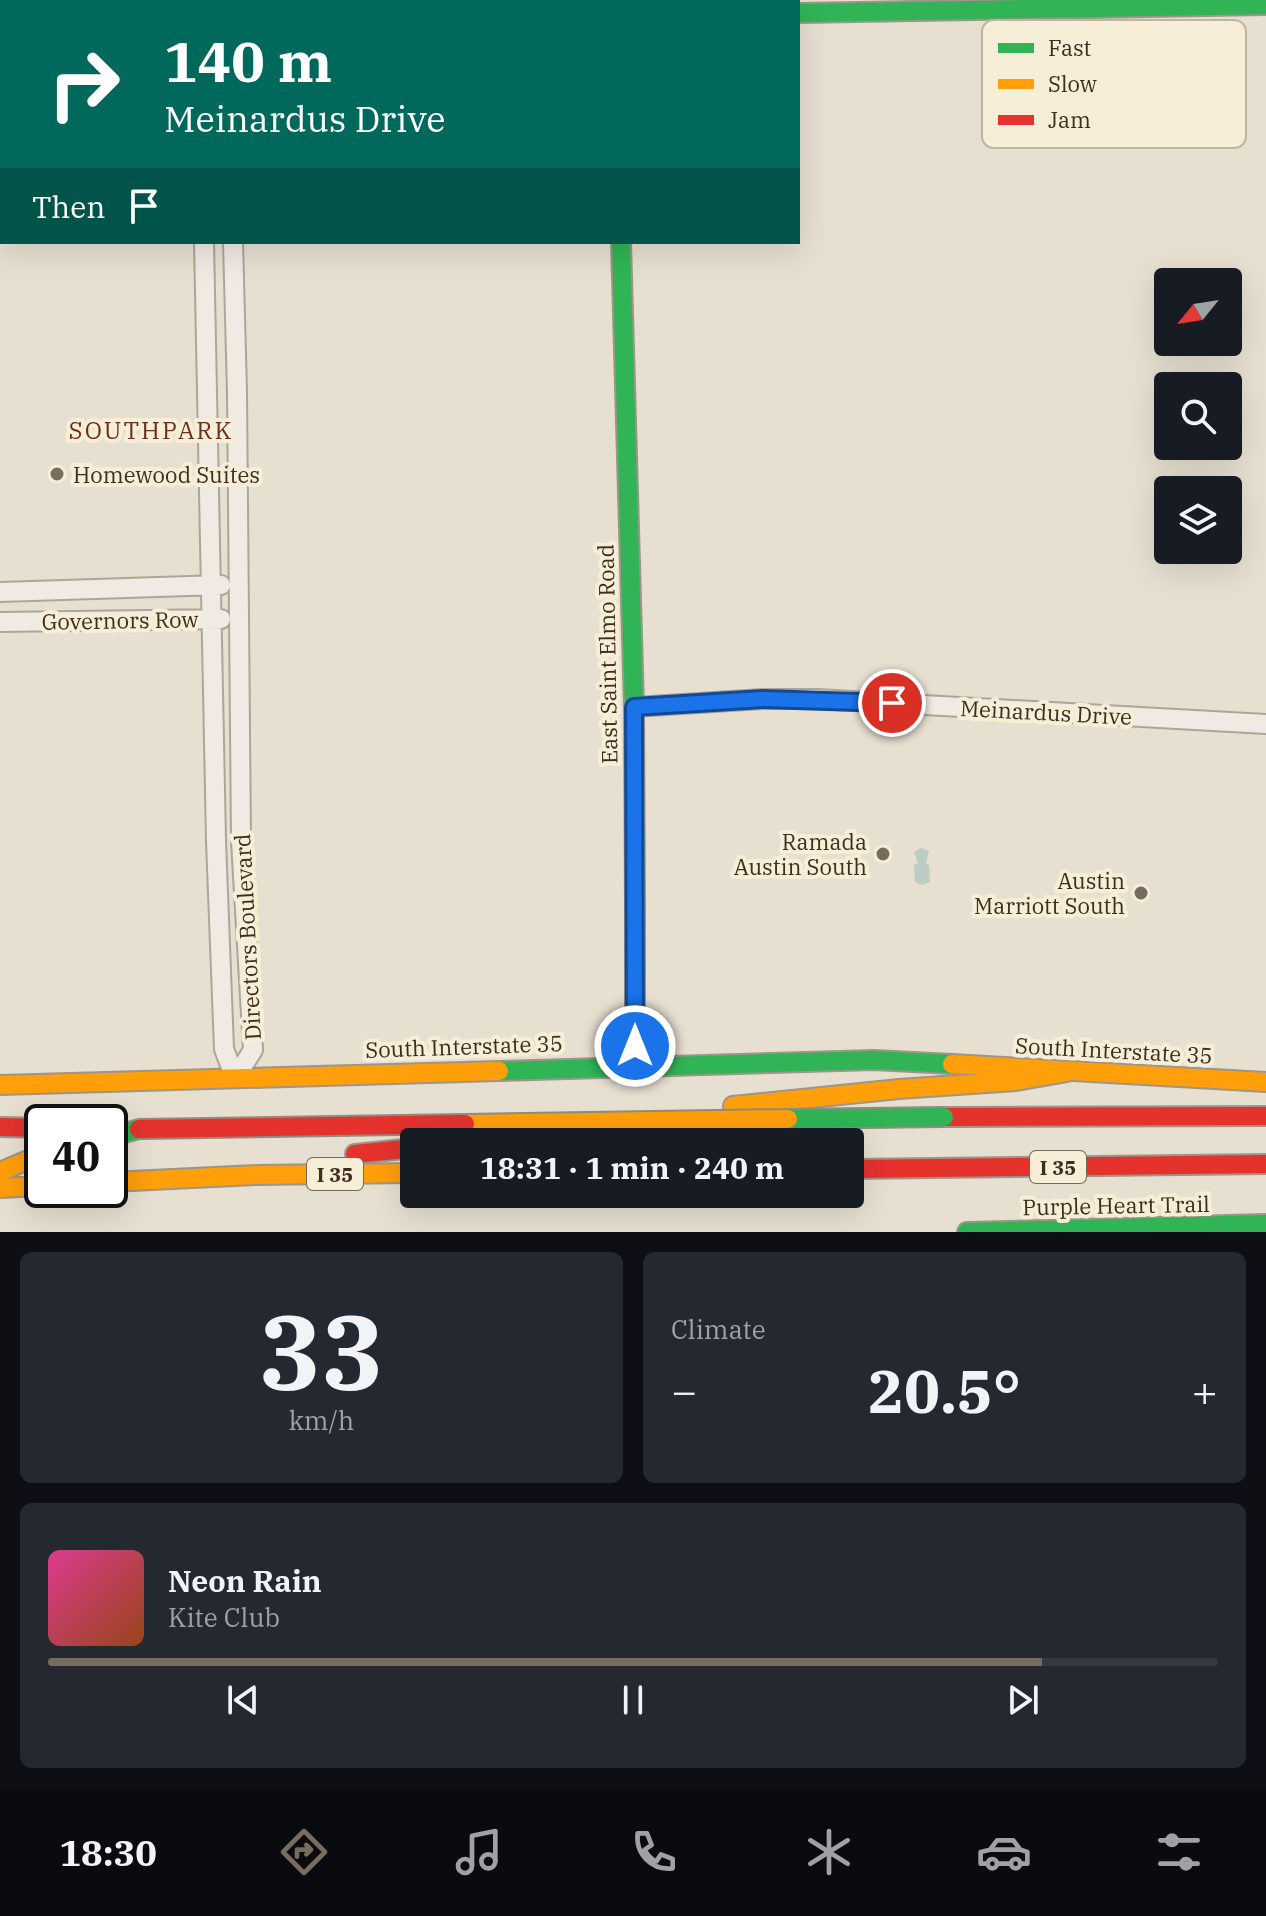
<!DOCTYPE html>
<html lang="en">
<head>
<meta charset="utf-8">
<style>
  body { margin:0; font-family:"IBM Plex Serif",serif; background:#242831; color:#f1f3f6; height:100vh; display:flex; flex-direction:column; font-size:30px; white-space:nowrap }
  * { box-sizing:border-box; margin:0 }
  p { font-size:26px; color:#9ea1a6 }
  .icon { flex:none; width:44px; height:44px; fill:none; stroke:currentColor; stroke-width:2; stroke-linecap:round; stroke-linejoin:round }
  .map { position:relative; height:1232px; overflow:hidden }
  .panel { display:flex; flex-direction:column; gap:20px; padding:20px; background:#0d0f14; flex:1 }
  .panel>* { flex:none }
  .hud { position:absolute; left:0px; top:0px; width:800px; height:244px; box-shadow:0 8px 32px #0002; background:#00695c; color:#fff; overflow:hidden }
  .needle { width:52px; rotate:240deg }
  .controls { position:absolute; left:1154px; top:268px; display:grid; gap:16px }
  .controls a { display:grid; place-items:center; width:88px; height:88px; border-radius:8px; background:#171b24; box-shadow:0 8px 32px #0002; font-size:40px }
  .speed { position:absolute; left:24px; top:1104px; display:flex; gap:16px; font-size:40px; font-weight:700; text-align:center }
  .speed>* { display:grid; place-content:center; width:104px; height:104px; border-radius:50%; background:#171b24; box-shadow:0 8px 32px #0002; line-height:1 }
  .speed .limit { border:4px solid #111; border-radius:12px; background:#fff; color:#111 }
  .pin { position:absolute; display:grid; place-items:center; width:68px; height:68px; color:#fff; margin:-34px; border:4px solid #fff; border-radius:50%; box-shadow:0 2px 8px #0007 }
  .me { position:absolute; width:88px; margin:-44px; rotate:0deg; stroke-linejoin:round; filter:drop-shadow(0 0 6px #0008) }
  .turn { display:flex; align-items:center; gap:28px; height:168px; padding:0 32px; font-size:36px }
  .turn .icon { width:104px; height:104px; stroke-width:2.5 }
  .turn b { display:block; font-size:56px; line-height:68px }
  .then { display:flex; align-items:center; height:76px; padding:0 32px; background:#0003; gap:16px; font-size:30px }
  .big { font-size:60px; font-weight:700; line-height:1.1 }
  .panel .tile { flex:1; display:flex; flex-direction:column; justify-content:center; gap:12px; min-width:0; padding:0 28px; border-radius:12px; background:#242831 }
  .panel .dial { align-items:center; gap:0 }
  .dial b { font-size:104px; line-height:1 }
  .song { display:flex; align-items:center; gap:24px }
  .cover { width:96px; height:96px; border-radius:12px; background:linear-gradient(135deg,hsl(330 70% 55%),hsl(20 70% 35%)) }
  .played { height:8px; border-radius:4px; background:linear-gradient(90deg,#786c5e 85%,#363941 85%) }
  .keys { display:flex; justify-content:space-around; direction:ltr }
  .heat { display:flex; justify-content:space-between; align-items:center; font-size:44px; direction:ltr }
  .panel .tiles { flex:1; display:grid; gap:20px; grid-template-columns:1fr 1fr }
  .tile:last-child { grid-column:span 2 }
  .trip { position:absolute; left:400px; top:1128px; width:464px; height:80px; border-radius:8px; background:#171b24; box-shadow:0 8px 32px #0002; font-weight:700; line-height:80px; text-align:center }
  .tabs { display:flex; height:128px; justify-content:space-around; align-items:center; background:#090b0e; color:#9ea1a6 }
  .tabs .icon { width:56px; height:56px }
  .tabs .active { color:#786c5e }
  .tabs b { font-size:36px; color:#f1f3f6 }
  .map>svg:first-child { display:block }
  .water { fill:#bcccc2 }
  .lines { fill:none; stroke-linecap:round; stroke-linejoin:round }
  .street-casing { stroke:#ada599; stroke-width:22 }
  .fast-casing { stroke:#9c958a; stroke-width:22 }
  .slow-casing { stroke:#9c958a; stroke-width:22 }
  .jam-casing { stroke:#9c958a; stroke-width:22 }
  .street { stroke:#efebe3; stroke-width:18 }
  .fast { stroke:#30b455; stroke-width:18 }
  .slow { stroke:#ff9f0a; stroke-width:18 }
  .jam { stroke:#e5322d; stroke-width:18 }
  .fast-bridge-casing { stroke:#928b80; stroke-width:22; stroke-linecap:butt }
  .slow-bridge-casing { stroke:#928b80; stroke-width:22; stroke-linecap:butt }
  .jam-bridge-casing { stroke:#928b80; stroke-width:22; stroke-linecap:butt }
  .fast-bridge { stroke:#30b455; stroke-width:18 }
  .slow-bridge { stroke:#ff9f0a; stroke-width:18 }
  .jam-bridge { stroke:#e5322d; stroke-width:18 }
  .route-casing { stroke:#114b97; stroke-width:20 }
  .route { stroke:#1a73e8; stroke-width:14 }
  .poi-dot { fill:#786c5e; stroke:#f7eed8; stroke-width:3 }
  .labels { text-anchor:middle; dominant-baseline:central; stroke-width:8; stroke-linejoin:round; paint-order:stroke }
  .shield { fill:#f7eed8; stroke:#756857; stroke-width:2 }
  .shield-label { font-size:20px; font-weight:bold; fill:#3d2e20 }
  .poi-label { font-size:22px; fill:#3d2e20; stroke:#f7eed8; text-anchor:end }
  .street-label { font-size:22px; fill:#3d2e20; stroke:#f7eed8 }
  .neighbourhood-label { font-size:24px; letter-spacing:2px; fill:#6b2e1e; stroke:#f7eed8 }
  .key { fill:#f7eed8; stroke:#bfb4a1; stroke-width:2 }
  .key-label { font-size:22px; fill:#3d2e20 }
</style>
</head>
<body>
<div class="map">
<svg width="1266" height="1232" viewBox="0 0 1266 1232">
  <rect width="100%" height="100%" fill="#e7e0d1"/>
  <!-- water -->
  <path class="water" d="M 921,848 L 929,851 L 926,863 L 929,865 L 930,882 L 922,885 L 915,882 L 914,865 L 918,863 L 914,852 Z"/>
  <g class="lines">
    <!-- street casing -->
    <g class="street-casing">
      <path id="street" d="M 204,242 L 216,841 L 224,1049 L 235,1078
        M 233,242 L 237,392 L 241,841 L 253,1050 L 235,1078
        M 0,592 L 221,585
        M 0,622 L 221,619
        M 634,707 L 763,699 L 817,699 L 1266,724"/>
    </g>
    <!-- fast casing -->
    <g class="fast-casing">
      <path id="fast" d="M 798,13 L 1266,5
        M 0,32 L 2,32
        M 621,242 L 634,707 L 635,904
        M 499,1071 L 874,1060 L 952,1064
        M 110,1137 L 139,1129
        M 967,1232 L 1266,1224"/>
    </g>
    <!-- slow casing -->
    <g class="slow-casing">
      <path id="slow" d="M 952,1064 L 1266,1082
        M 0,1085 L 499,1071
        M 733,1106 L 899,1089 L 1016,1081 L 1067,1072
        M 471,1142 L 526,1135
        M 0,1172 L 42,1154
        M 110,1182 L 256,1175 L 414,1173
        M 0,1188 L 42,1186"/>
    </g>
    <!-- jam casing -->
    <g class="jam-casing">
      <path id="jam" d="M 615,0 L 615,2
        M 635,904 L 635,1065
        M 944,1117 L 1266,1116
        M 0,1127 L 42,1128
        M 355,1154 L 414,1148
        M 850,1169 L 1266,1164"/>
    </g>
    <!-- street -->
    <use href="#street" class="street"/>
    <!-- fast -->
    <use href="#fast" class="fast"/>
    <!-- slow -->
    <use href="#slow" class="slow"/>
    <!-- jam -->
    <use href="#jam" class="jam"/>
    <!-- fast-bridge casing -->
    <g class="fast-bridge-casing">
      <path id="fast-bridge" d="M 788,1119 L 944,1117"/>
    </g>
    <!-- slow-bridge casing -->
    <g class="slow-bridge-casing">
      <path id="slow-bridge" d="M 465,1124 L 788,1119"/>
    </g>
    <!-- jam-bridge casing -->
    <g class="jam-bridge-casing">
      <path id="jam-bridge" d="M 139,1129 L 465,1124"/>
    </g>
    <!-- fast-bridge -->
    <use href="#fast-bridge" class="fast-bridge"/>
    <!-- slow-bridge -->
    <use href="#slow-bridge" class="slow-bridge"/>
    <!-- jam-bridge -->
    <use href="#jam-bridge" class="jam-bridge"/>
  </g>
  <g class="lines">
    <!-- route casing -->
    <g class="route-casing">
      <path id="route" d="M 635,1046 L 634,707 L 763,699 L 892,703"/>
    </g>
    <!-- route -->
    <use href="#route" class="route"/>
  </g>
  <!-- markers -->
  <g class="poi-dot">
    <circle cx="57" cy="474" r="8"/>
    <circle cx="883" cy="854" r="8"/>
    <circle cx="1141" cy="893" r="8"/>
  </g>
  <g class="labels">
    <!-- shield labels -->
    <g class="shield">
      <rect x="1030" y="1151" width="56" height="32" rx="6"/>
      <rect x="307" y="1158" width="56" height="32" rx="6"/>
    </g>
    <g class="shield-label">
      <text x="1058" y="1167">I 35</text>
      <text x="335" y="1174">I 35</text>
    </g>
    <!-- poi labels -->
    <g class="poi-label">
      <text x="73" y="474" text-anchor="start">Homewood Suites</text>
      <text x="867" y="841">Ramada<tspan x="867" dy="25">Austin South</tspan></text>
      <text x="1125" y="880">Austin<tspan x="1125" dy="25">Marriott South</tspan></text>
    </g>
    <!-- street labels -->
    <g class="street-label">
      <text transform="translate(120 620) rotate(-1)">Governors Row</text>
      <text transform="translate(607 654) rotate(-91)">East Saint Elmo Road</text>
      <text transform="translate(1046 712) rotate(3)">Meinardus Drive</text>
      <text transform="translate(247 937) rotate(-93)">Directors Boulevard</text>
      <text transform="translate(464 1046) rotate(-2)">South Interstate 35</text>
      <text transform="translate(1114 1050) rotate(3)">South Interstate 35</text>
      <text transform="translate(1116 1205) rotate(-1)">Purple Heart Trail</text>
    </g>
    <!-- neighbourhood labels -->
    <g class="neighbourhood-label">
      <text x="151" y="430">SOUTHPARK</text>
    </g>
  </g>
  <!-- legend -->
  <rect x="982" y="20" width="264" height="128" rx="12" class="key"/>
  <rect x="998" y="43" width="36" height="10" fill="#30b455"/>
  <rect x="998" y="79" width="36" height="10" fill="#ff9f0a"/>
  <rect x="998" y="115" width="36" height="10" fill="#e5322d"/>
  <g class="key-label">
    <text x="1048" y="56">Fast</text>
    <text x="1048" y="92">Slow</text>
    <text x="1048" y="128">Jam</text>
  </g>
</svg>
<div class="controls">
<a><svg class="needle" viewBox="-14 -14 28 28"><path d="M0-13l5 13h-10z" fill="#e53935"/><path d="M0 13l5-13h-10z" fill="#9ea1a6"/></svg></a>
<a><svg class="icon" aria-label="search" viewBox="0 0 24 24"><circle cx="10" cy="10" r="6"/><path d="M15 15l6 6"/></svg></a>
<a><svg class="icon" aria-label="layers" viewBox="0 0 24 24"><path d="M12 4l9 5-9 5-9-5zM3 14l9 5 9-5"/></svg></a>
</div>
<div class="speed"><div class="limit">40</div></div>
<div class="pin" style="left:892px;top:703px;background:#d93025"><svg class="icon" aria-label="arrive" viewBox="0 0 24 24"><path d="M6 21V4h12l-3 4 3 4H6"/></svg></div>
<svg class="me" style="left:635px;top:1046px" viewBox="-20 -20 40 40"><circle r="17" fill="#1a73e8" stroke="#fff" stroke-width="3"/><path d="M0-11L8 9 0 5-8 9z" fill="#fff"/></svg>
<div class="trip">18:31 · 1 min · 240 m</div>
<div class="hud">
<div class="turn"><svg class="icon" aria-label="right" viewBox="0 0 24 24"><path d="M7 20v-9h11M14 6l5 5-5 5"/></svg><div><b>140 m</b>Meinardus Drive</div></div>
<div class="then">Then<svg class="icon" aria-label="arrive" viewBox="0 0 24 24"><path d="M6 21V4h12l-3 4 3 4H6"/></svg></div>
</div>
</div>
<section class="panel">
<div class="tiles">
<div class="tile dial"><b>33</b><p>km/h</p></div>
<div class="tile"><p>Climate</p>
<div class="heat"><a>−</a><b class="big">20.5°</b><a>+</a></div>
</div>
<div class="tile">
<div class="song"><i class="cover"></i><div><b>Neon Rain</b><p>Kite Club</p></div></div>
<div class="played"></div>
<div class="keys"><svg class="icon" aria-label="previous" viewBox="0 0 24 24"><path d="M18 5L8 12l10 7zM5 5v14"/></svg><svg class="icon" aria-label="pause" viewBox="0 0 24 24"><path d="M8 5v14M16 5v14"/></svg><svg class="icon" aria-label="next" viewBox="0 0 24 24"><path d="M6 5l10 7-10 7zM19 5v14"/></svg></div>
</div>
</div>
</section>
<nav class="tabs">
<b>18:30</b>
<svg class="icon active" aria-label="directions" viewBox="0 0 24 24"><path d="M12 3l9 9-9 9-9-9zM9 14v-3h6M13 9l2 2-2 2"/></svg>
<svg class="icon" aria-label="music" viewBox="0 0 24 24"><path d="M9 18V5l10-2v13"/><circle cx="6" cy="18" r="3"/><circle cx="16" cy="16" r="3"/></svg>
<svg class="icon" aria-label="phone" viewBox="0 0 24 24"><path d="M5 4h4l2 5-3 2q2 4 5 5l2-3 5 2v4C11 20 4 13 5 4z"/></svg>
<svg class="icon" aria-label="climate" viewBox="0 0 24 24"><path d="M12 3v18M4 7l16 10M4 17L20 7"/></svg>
<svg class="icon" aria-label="car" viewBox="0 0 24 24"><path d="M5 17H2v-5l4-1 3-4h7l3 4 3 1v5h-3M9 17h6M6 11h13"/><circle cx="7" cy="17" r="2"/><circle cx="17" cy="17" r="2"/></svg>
<svg class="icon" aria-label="filters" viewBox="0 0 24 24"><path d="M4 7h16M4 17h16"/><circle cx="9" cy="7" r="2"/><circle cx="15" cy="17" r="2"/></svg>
</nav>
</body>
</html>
